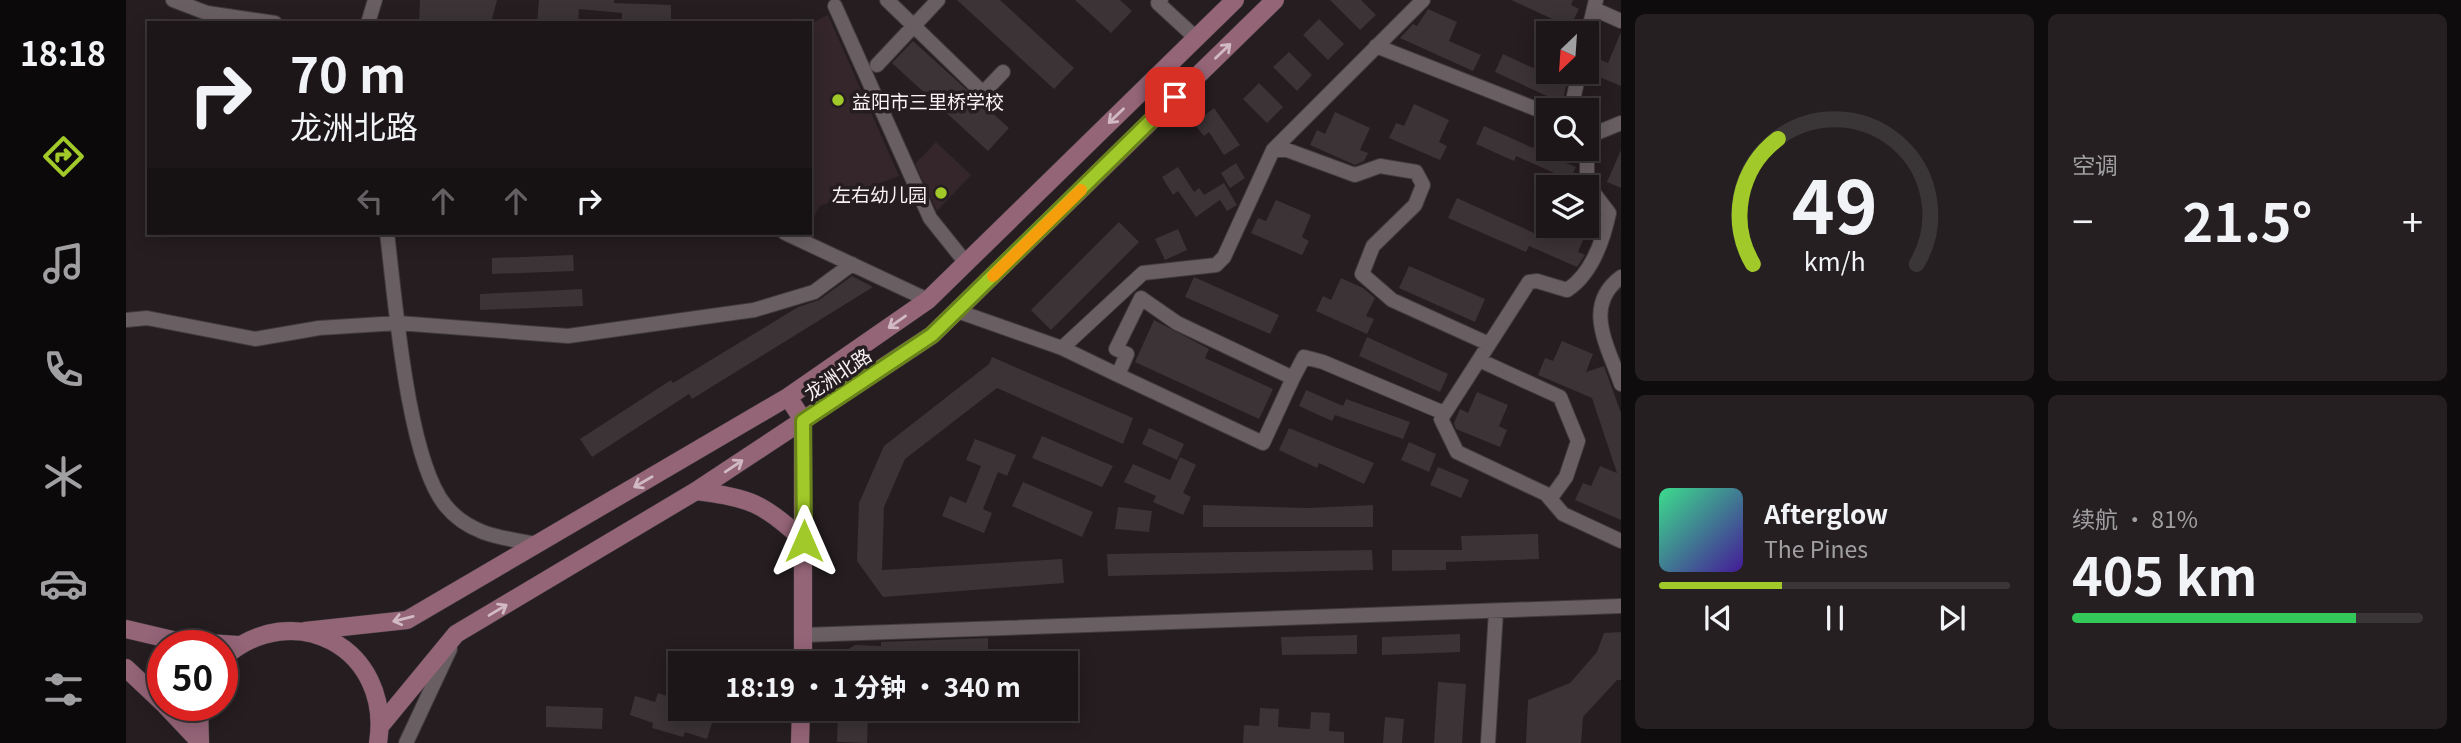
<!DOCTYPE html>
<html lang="zh">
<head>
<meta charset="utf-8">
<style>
  body { margin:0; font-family:Georgia,"Noto Sans SC",serif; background:#251f21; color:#f1f3f6; height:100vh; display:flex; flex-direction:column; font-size:26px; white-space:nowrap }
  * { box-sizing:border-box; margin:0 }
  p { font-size:23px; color:#a09fa2 }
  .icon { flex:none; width:38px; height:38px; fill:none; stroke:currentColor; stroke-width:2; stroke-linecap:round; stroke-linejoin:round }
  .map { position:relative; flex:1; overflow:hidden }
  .details { display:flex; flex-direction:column; gap:14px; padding:14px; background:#0f0c0d; width:840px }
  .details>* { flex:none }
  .hud { position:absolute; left:21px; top:21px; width:665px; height:214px; border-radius:0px; box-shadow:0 4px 18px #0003,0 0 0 2px #3a3537; background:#1c1618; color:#f1f3f6; overflow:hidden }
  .needle { width:46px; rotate:205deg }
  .buttons { position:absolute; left:1410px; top:21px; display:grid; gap:14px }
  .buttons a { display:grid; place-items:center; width:63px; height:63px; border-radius:0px; background:#1c1618; box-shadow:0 4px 18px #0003,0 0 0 2px #3a3537; font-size:35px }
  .speed { position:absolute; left:21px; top:630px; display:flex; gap:14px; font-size:35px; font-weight:700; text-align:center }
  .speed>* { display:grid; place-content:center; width:91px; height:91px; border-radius:50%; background:#1c1618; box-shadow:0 4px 18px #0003,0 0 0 2px #3a3537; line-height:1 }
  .speed .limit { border:10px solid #d22; background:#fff; color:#111 }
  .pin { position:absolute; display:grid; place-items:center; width:60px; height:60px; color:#fff; margin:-30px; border-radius:14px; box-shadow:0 4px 10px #0006 }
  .me { position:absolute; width:77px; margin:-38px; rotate:0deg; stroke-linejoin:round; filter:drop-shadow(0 0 5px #0008) }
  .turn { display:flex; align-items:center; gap:24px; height:147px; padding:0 28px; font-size:32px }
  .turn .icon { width:91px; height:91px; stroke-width:2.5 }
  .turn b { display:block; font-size:49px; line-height:60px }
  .lanes { display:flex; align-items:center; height:66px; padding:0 28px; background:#0003; justify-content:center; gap:35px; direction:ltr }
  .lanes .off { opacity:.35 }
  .big { font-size:52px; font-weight:700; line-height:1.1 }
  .details .widget { flex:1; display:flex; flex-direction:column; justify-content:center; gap:10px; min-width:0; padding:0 24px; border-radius:10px; background:#251f21 }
  .details .dial { align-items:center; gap:0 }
  .dial svg { height:182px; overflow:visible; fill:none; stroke:#3a3537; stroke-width:7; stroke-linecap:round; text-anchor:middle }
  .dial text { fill:#f1f3f6; stroke:none }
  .song { display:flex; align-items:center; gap:21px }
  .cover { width:84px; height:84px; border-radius:10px; background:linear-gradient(135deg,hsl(150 70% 55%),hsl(260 70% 35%)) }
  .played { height:7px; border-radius:4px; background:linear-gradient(90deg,#a1c929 35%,#3a3537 35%) }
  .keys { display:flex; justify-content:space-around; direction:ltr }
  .heat { display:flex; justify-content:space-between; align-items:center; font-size:38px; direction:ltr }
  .charge { height:10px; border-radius:5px; background:linear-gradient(90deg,#34c759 81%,#3a3537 0) }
  .details .tiles { flex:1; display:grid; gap:14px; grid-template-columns:repeat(2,1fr) }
  .trip { position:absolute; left:542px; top:651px; width:410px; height:70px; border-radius:0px; background:#1c1618; box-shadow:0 4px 18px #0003,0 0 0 2px #3a3537; font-weight:700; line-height:70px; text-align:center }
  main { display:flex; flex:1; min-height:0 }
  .dock { display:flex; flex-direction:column; width:126px; justify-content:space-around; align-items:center; background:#0b090a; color:#a09fa2 }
  .dock .icon { width:49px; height:49px }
  .dock .selected { color:#a1c929 }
  .dock b { font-size:32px; color:#f1f3f6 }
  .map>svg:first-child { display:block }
  .built { fill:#34262b }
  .building { fill:#3b3336 }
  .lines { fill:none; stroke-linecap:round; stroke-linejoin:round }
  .minor-casing { stroke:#423b3d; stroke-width:16 }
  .major-casing { stroke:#423b3d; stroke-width:19 }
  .minor { stroke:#695f62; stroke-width:14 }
  .major { stroke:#946477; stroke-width:18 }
  .oneway { stroke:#d1bac3 }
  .route-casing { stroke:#69831b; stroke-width:18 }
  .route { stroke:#a1c929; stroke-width:12 }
  .slow { stroke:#f59e0b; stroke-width:12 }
  .poi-dot { fill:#a1c929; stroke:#251d20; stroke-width:2.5 }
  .labels { text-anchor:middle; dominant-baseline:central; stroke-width:7; stroke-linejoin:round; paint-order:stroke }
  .poi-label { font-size:19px; fill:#f9f3f5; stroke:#251d20; text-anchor:start }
  .street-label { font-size:19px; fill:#f9f3f5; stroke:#251d20 }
</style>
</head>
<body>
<main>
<nav class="dock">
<b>18:18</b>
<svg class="icon selected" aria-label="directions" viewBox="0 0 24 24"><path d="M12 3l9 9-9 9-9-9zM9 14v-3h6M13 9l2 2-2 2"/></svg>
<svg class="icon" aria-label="music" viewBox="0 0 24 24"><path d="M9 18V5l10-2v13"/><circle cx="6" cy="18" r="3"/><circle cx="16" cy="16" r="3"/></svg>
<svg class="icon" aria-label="phone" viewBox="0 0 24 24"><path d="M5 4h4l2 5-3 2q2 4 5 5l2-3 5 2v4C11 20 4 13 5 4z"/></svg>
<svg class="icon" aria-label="climate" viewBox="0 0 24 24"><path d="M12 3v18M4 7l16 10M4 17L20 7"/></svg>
<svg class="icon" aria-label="car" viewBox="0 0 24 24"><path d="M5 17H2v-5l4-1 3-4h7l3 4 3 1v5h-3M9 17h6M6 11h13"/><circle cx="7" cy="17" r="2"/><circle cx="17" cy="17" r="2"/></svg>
<svg class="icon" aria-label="filters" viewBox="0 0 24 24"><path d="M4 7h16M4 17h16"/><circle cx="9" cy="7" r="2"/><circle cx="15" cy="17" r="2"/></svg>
</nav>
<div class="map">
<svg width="1495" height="743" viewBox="0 0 1495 743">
  <rect width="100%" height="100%" fill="#251d20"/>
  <!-- built -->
  <path class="built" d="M 702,15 L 773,176 L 694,206 L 684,224 L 684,24 Z
    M 810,142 L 845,175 L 811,211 L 789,164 Z"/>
  <!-- building -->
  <path class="building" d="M 294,0 L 371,0 L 365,23 L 293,23 Z
    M 413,0 L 488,0 L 488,3 L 545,5 L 545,23 L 496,23 L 496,13 L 453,9 L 452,23 L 411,23 Z
    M 831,0 L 874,0 L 948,68 L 928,89 Z
    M 949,0 L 994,0 L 1006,11 L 985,33 Z
    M 1204,0 L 1235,0 L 1250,15 L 1234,30 Z
    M 1385,0 L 1447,0 L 1445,5 L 1453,9 L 1444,27 Z
    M 1302,9 L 1331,22 L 1323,41 L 1355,55 L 1347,71 L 1274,38 L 1287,24 L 1291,26 Z
    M 1193,19 L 1218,44 L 1202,60 L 1177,35 Z
    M 1495,32 L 1495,86 L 1466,74 L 1473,59 L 1482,63 Z
    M 787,41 L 883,128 L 862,151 L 766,63 Z
    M 1163,52 L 1186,75 L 1171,91 L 1147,67 Z
    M 1377,54 L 1418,73 L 1437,72 L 1434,80 L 1441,83 L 1436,103 L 1369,72 Z
    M 1133,83 L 1157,107 L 1141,123 L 1117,99 Z
    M 1288,104 L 1323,120 L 1313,142 L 1321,146 L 1314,160 L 1263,138 L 1270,123 L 1278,126 Z
    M 1088,108 L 1114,145 L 1098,155 L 1083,132 L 1078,136 L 1068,124 Z
    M 1209,112 L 1244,128 L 1234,150 L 1242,153 L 1238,161 L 1229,165 L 1184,145 L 1191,130 L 1199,134 Z
    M 1358,126 L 1407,148 L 1415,129 L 1423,132 L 1423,149 L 1447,149 L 1440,163 L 1450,167 L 1444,180 L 1390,156 L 1388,161 L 1350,144 Z
    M 1495,150 L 1495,188 L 1481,182 Z
    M 1110,163 L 1119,178 L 1104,188 L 1095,173 Z
    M 1052,167 L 1068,192 L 1073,188 L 1078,195 L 1098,183 L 1111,205 L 1101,211 L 1094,200 L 1070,217 L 1052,191 L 1047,195 L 1036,177 Z
    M 1331,198 L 1419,238 L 1424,226 L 1444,226 L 1460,233 L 1452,252 L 1459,255 L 1451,267 L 1403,246 L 1400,252 L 1322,218 Z
    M 1150,200 L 1185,215 L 1176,237 L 1183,241 L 1176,255 L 1125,233 L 1132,218 L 1140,221 Z
    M 993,222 L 1013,242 L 925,330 L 905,310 Z
    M 1052,229 L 1061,250 L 1039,260 L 1029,239 Z
    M 447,255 L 448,271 L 366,274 L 366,258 Z
    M 1283,266 L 1359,299 L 1349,322 L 1273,288 Z
    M 726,276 L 747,287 L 566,399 L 563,394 L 466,457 L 454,439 L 545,380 L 547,383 L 672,307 L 693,300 Z
    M 1068,277 L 1153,315 L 1144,334 L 1059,297 Z
    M 1215,278 L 1237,288 L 1249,298 L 1240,316 L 1248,319 L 1241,334 L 1190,311 L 1197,296 L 1205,300 Z
    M 456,289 L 457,306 L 354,310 L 354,294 Z
    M 1028,320 L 1083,349 L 1079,358 L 1147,389 L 1133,419 L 1009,362 Z
    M 1241,337 L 1322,374 L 1314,392 L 1233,356 Z
    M 1436,341 L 1467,354 L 1460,372 L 1478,366 L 1495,413 L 1495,520 L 1449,500 L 1457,483 L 1465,486 L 1474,466 L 1491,473 L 1466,398 L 1412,375 L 1419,358 L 1427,361 Z
    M 866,357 L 1007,418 L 997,444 L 871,388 L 779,459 L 758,507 L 756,570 L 936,559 L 938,583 L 757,597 L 731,561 L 733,503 L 758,446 L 863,364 Z
    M 1180,390 L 1217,406 L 1220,399 L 1284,422 L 1277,439 L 1209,415 L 1206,421 L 1173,406 Z
    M 1351,392 L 1382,405 L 1373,426 L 1381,430 L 1374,447 L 1330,429 L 1328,423 L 1334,409 L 1342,413 Z
    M 1023,428 L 1058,444 L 1051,460 L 1016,444 Z
    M 1163,428 L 1248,463 L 1238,484 L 1193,463 L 1191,468 L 1153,450 Z
    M 916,436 L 987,466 L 976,487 L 906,458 Z
    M 849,439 L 890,455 L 881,476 L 872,472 L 857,509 L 866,513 L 858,533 L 816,516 L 824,496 L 840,503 L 855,466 L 840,460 Z
    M 1283,442 L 1310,454 L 1303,472 L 1275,460 Z
    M 1054,457 L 1070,465 L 1057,493 L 1065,497 L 1057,515 L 1027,502 L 1030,496 L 998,482 L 1007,464 L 1044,480 Z
    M 1312,467 L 1343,480 L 1335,498 L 1304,485 Z
    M 897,482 L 967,512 L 956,537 L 886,506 Z
    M 1077,505 L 1182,508 L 1247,505 L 1247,527 L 1077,527 Z
    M 992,507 L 1026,511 L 1023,532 L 989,529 Z
    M 1412,534 L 1413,559 L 1320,562 L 1320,570 L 1266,571 L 1266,550 L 1336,550 L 1335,536 Z
    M 1246,550 L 1247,570 L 982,576 L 981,554 Z
    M 1495,632 L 1495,680 L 1491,680 L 1457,717 L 1455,743 L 1400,743 L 1402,700 L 1444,683 L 1471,652 L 1478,633 Z
    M 1334,634 L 1334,652 L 1256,655 L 1256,637 Z
    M 1231,635 L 1231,654 L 1156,655 L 1155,637 Z
    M 862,638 L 862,651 L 743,657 L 743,663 L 713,663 L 713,655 L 729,645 L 755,646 L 755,642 Z
    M 1312,682 L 1340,684 L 1336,743 L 1308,743 Z
    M 532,693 L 555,701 L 555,709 L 568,709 L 567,713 L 587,720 L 581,739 L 559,732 L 557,737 L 547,734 L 526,728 L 527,723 L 504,715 L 509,696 L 529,702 Z
    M 420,706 L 477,708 L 476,729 L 420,727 Z
    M 1134,708 L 1153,709 L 1152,727 L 1184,729 L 1185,712 L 1204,713 L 1203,731 L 1218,732 L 1218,743 L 1117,743 L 1118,725 L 1133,726 Z
    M 712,714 L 742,715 L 741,743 L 711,742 Z
    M 1259,717 L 1278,719 L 1276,743 L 1257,743 Z"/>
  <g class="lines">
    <!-- minor casing -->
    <g class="minor-casing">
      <path id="minor" d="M 47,0 L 81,13 L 149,23
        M 761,0 L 857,93 L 877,72
        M 1035,0 L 1032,3 L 1070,38
        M 709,6 L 804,218 L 840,263
        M 1468,9 L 1495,21
        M 242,23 L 249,0
        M 1461,37 L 1470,0
        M 1250,46 L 1423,114
        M 751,65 L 812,0
        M 1445,110 L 1453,72
        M 1461,134 L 1461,177 L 1467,192 L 1483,213 C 1477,241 1466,274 1441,290 L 1411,281 L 1403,282 L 1315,419 L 1331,452 L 1420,494 L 1437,514 L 1495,541
        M 1463,136 L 1495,123
        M 1147,150 L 1161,150 L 1229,175 L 1254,166 L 1290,172 L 1297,185 L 1289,205 L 1247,246 L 1236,274 L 1266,300 L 1363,344
        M 261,233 C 269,297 281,458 319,505 C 343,535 377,538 411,544
        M 659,233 L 802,300
        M 1495,277 C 1456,306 1482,346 1495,384
        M 831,311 L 936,348 L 1017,273 L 1090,265 L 1098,257 L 1147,150 L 1297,0
        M 0,320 L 21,318 L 129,339 L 193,328 L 272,323 L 442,336 L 628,310 L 688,292 L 726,264
        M 936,348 L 992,375 L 1001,354 L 990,349 L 1015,298 L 1051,323 L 1167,378 L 1137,443 L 992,375
        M 1353,360 L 1434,397 L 1452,441 L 1440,477 L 1424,499
        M 1167,378 L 1178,357 L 1197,362 L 1318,413
        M 678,635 L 1495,606
        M 280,743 L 324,649
        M 1362,743 L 1370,611"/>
    </g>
    <!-- major casing -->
    <g class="major-casing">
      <path id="major" d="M 662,397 L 677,420 L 677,663
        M 570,491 C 623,497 639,504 678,541
        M 0,629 L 51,641 L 112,645
        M 179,631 L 281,620 L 662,397 L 802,300 L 1109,0
        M 96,659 C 167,595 267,648 252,743
        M 0,668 L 37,703
        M 39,705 L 73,741
        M 73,705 L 74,743
        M 255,725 L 330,634 L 570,491 L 806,335 L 1149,0
        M 674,743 L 675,709"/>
    </g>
    <!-- minor -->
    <use href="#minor" class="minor"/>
    <!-- major -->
    <use href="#major" class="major"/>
  </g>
  <!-- one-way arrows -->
  <defs><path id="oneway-shaft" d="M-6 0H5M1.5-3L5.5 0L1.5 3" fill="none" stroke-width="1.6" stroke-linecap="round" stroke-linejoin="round" transform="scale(1.75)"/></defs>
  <g class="oneway">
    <use href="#oneway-shaft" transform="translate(1097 51) rotate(-44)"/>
    <use href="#oneway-shaft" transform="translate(990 116) rotate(136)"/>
    <use href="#oneway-shaft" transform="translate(771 322) rotate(145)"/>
    <use href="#oneway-shaft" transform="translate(608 466) rotate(-34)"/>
    <use href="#oneway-shaft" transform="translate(517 482) rotate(150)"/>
    <use href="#oneway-shaft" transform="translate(372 610) rotate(-31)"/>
    <use href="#oneway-shaft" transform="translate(277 619) rotate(166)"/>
  </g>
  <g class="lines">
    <!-- route casing -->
    <g class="route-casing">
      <path id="route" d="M 678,541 L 677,421 L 806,335 L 1049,97"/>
    </g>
    <!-- route -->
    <use href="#route" class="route"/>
    <!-- slow -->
    <path class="slow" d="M 867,276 L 955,190"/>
  </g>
  <!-- markers -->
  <g class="poi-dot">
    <circle cx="712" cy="100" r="7"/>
    <circle cx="815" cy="193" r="7"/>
  </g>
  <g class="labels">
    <!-- poi labels -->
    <g class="poi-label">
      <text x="726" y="100">益阳市三里桥学校</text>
      <text x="801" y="193" text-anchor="end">左右幼儿园</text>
    </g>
    <!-- street labels -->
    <g class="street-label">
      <text transform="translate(711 373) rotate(-34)">龙洲北路</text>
    </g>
  </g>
</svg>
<div class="buttons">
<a><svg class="needle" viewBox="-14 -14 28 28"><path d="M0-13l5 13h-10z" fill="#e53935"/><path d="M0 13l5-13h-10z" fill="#a09fa2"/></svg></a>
<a><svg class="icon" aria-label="search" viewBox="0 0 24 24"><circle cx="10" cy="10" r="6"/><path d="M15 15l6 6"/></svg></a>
<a><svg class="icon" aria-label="layers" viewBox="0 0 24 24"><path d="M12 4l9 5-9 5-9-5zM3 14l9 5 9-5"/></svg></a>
</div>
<div class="speed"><div class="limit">50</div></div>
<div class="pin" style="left:1049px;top:97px;background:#d93025"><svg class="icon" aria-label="arrive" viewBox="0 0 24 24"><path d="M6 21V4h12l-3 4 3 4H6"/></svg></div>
<svg class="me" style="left:678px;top:541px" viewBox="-20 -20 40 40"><path d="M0-17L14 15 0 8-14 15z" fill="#a1c929" stroke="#fff" stroke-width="4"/></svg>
<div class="trip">18:19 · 1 分钟 · 340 m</div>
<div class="hud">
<div class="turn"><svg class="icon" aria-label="right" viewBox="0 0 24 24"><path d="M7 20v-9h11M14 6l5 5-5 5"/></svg><div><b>70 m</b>龙洲北路</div></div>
<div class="lanes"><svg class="icon off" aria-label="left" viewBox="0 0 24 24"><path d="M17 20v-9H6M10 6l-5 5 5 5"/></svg><svg class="icon off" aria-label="ahead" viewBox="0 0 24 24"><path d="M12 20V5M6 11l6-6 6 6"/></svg><svg class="icon off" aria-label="ahead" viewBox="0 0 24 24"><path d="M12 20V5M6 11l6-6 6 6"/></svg><svg class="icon" aria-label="right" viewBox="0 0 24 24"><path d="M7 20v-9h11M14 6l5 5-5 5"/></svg></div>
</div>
</div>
<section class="details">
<div class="tiles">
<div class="widget dial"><svg viewBox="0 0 100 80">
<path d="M14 69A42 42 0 1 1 86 69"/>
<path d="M14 69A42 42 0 0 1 25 14" stroke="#a1c929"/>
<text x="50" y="56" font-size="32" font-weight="700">49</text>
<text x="50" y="72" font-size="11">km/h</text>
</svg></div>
<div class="widget"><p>空调</p>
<div class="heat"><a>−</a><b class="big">21.5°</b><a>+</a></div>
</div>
<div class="widget">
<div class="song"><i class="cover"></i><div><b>Afterglow</b><p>The Pines</p></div></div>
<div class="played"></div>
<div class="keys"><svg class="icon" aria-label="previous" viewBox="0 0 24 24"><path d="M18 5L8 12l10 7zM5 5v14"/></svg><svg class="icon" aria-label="pause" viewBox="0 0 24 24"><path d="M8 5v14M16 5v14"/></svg><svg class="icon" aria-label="next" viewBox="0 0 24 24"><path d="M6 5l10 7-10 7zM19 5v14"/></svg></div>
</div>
<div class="widget"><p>续航 · 81%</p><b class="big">405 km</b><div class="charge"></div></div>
</div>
</section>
</main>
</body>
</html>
